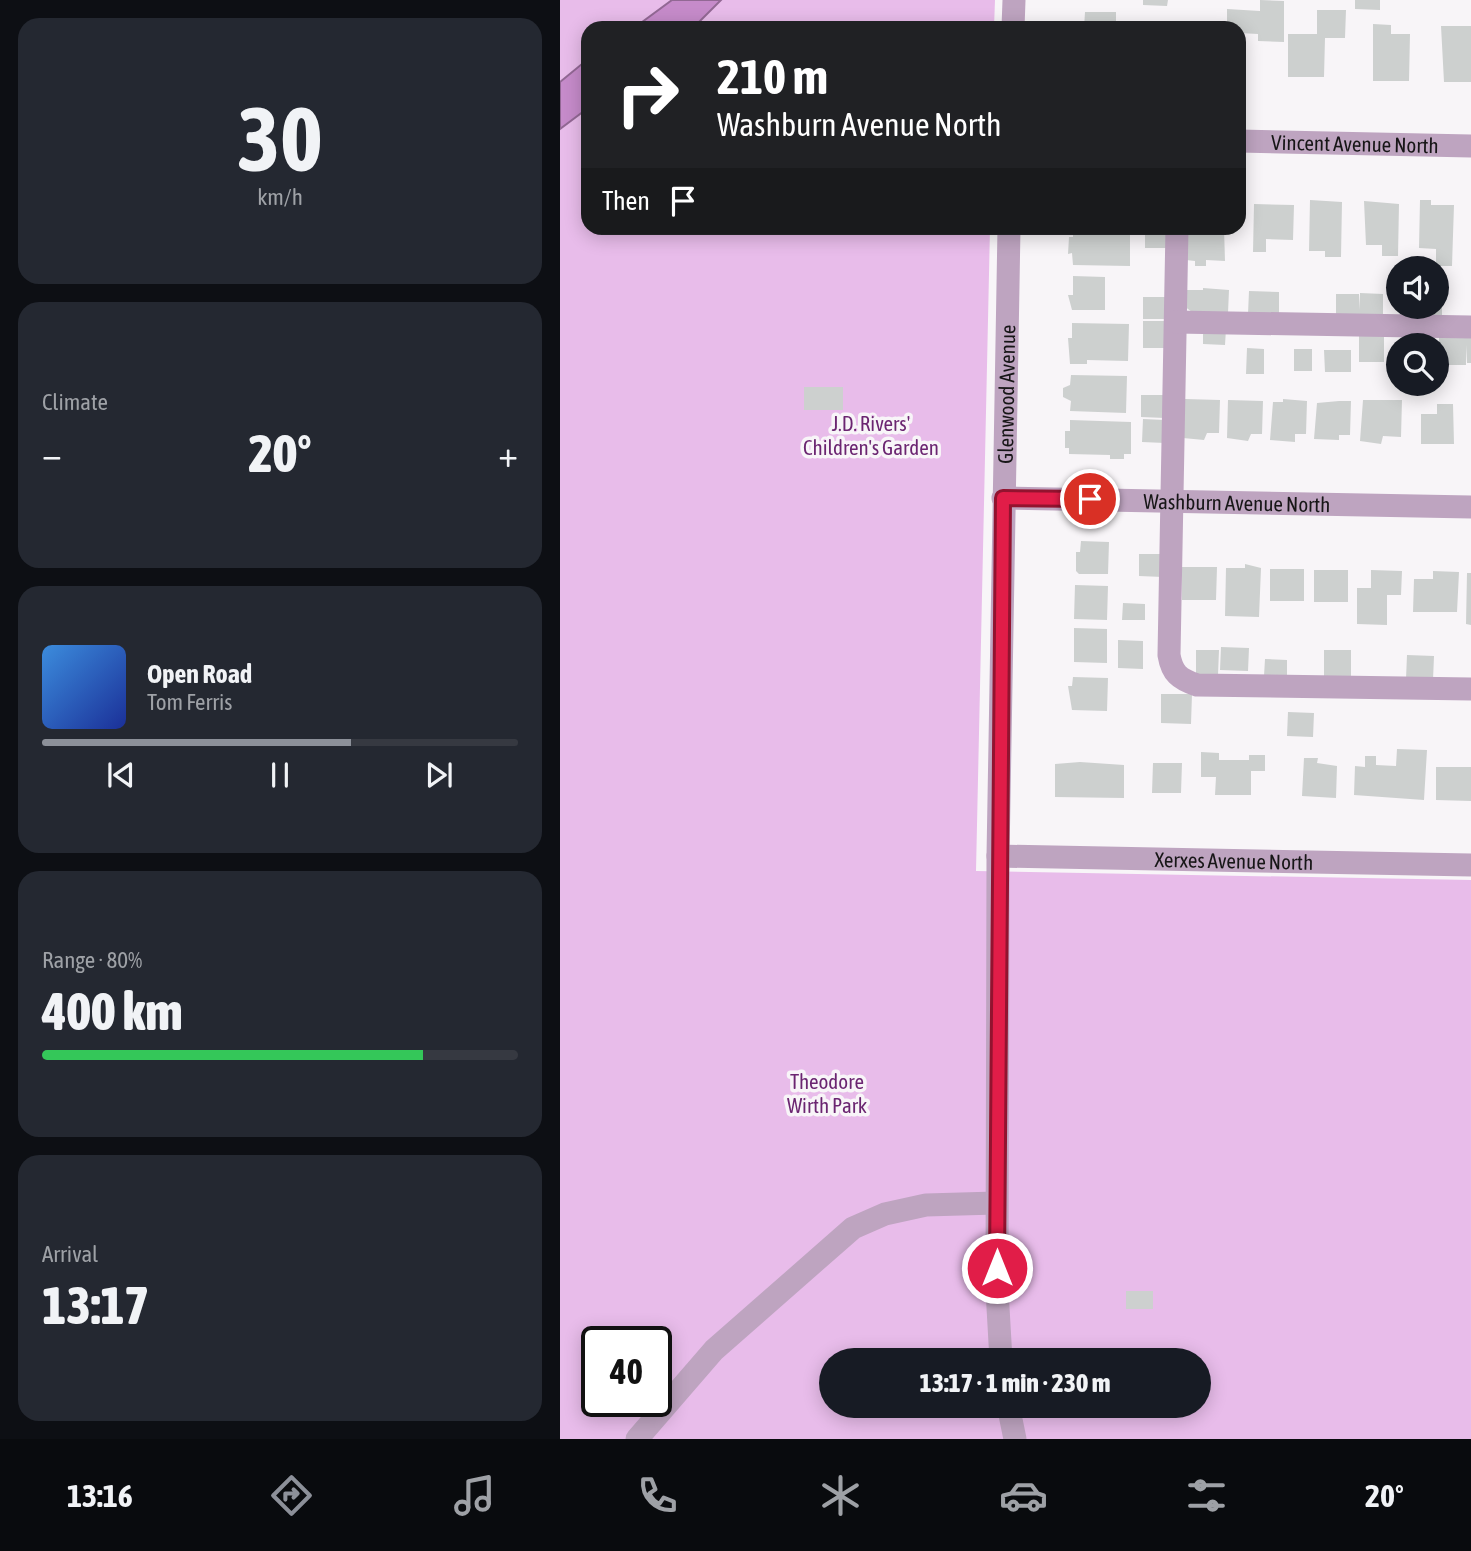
<!DOCTYPE html>
<html lang="en">
<head>
<meta charset="utf-8">
<style>
  body { margin:0; font-family:"Asap Condensed",sans-serif; background:#242831; color:#f1f3f6; height:100vh; display:flex; flex-direction:column; font-size:26px; white-space:nowrap }
  * { box-sizing:border-box; margin:0 }
  p { font-size:23px; color:#9ea1a6 }
  .icon { flex:none; width:38px; height:38px; fill:none; stroke:currentColor; stroke-width:2; stroke-linecap:round; stroke-linejoin:round }
  .map { position:relative; flex:1; overflow:hidden }
  .drawer { display:flex; flex-direction:column; gap:18px; padding:18px; background:#0d0f14; width:560px }
  .drawer>* { flex:none }
  .banner { position:absolute; left:21px; top:21px; width:665px; height:214px; border-radius:21px; box-shadow:0 4px 18px #0003; background:#202124; color:#fff; overflow:hidden }
  .tools { position:absolute; left:826px; top:256px; display:grid; gap:14px }
  .tools a { display:grid; place-items:center; width:63px; height:63px; border-radius:50%; background:#171b24; box-shadow:0 4px 18px #0003; font-size:35px }
  .speed { position:absolute; left:21px; top:1326px; display:flex; gap:14px; font-size:35px; font-weight:700; text-align:center }
  .speed>* { display:grid; place-content:center; width:91px; height:91px; border-radius:50%; background:#171b24; box-shadow:0 4px 18px #0003; line-height:1 }
  .speed .limit { border:4px solid #111; border-radius:10px; background:#fff; color:#111 }
  .pin { position:absolute; display:grid; place-items:center; width:60px; height:60px; color:#fff; margin:-30px; border:4px solid #fff; border-radius:50%; box-shadow:0 2px 7px #0007 }
  .me { position:absolute; width:77px; margin:-38px; rotate:0deg; stroke-linejoin:round; filter:drop-shadow(0 0 5px #0008) }
  .turn { display:flex; align-items:center; gap:24px; height:147px; padding:0 21px; font-size:32px }
  .turn .icon { width:91px; height:91px; stroke-width:2.5 }
  .turn b { display:block; font-size:49px; line-height:60px }
  .then { display:flex; align-items:center; height:66px; padding:0 21px; background:#0003; gap:14px; font-size:26px }
  .big { font-size:52px; font-weight:800; line-height:1.1 }
  .drawer .tile { flex:1; display:flex; flex-direction:column; justify-content:center; gap:10px; min-width:0; padding:0 24px; border-radius:21px; background:#242831 }
  .drawer .dial { align-items:center; gap:0 }
  .dial b { font-size:91px; line-height:1 }
  .song { display:flex; align-items:center; gap:21px }
  .cover { width:84px; height:84px; border-radius:10px; background:linear-gradient(135deg,hsl(210 70% 55%),hsl(230 70% 35%)) }
  .played { height:7px; border-radius:4px; background:linear-gradient(90deg,#8c9099 65%,#363941 65%) }
  .keys { display:flex; justify-content:space-around; direction:ltr }
  .heat { display:flex; justify-content:space-between; align-items:center; font-size:38px; direction:ltr }
  .charge { height:10px; border-radius:5px; background:linear-gradient(90deg,#34c759 80%,#363941 0) }
  .trip { position:absolute; left:259px; top:1348px; width:392px; height:70px; border-radius:35px; background:#171b24; box-shadow:0 4px 18px #0003; font-weight:800; line-height:70px; text-align:center }
  .tab-bar { display:flex; height:112px; justify-content:space-around; align-items:center; background:#090b0e; color:#9ea1a6 }
  .tab-bar .icon { width:49px; height:49px }
  .tab-bar .active { color:#8c9099 }
  .tab-bar b { font-size:32px; color:#f1f3f6 }
  main { display:flex; flex:1; min-height:0 }
  .map>svg:first-child { display:block }
  .green { fill:#e8bcea; fill-rule:evenodd }
  .water { fill:#c68bca; stroke:#926894; stroke-width:2 }
  .building { fill:#cdd0cf }
  .lines { fill:none; stroke-linecap:round; stroke-linejoin:round }
  .minor { stroke:#bea4c0; stroke-width:23 }
  .route-casing { stroke:#92132f; stroke-width:18 }
  .route { stroke:#e11d48; stroke-width:12 }
  .labels { text-anchor:middle; dominant-baseline:central; stroke-width:7; stroke-linejoin:round; paint-order:stroke }
  .street-label { font-size:21px; fill:#171617; stroke:#f8f5f8 }
  .park-label { font-size:21px; fill:#6b2571; stroke:#f8f5f8 }
</style>
</head>
<body>
<main>
<section class="drawer">
<div class="tile dial"><b>30</b><p>km/h</p></div>
<div class="tile"><p>Climate</p>
<div class="heat"><a>−</a><b class="big">20°</b><a>+</a></div>
</div>
<div class="tile">
<div class="song"><i class="cover"></i><div><b>Open Road</b><p>Tom Ferris</p></div></div>
<div class="played"></div>
<div class="keys"><svg class="icon" aria-label="previous" viewBox="0 0 24 24"><path d="M18 5L8 12l10 7zM5 5v14"/></svg><svg class="icon" aria-label="pause" viewBox="0 0 24 24"><path d="M8 5v14M16 5v14"/></svg><svg class="icon" aria-label="next" viewBox="0 0 24 24"><path d="M6 5l10 7-10 7zM19 5v14"/></svg></div>
</div>
<div class="tile"><p>Range · 80%</p><b class="big">400 km</b><div class="charge"></div></div>
<div class="tile"><p>Arrival</p><b class="big">13:17</b></div>
</section>
<div class="map">
<svg width="911" height="1439" viewBox="0 0 911 1439">
  <rect width="100%" height="100%" fill="#f8f5f8"/>
  <!-- green -->
  <path class="green" d="M 0,0 L 435,0 L 434,28 L 28,28 L 28,228 L 430,228 L 416,871 L 911,880 L 911,1439 L 0,1439 ZM 37,1342 L 96,1342 L 96,1402 L 37,1402 ZM 271,1360 L 639,1360 L 639,1405 L 271,1405 Z"/>
  <!-- water -->
  <path class="water" d="M 112,0 L 161,0 L 133,28 L 74,28 Z
    M 28,59 L 28,108 L 0,129 L 0,82 Z"/>
  <!-- building -->
  <path class="building" d="M 583,0 L 608,0 L 607,6 L 583,5 Z
    M 700,0 L 724,1 L 724,42 L 698,41 L 698,34 L 679,33 L 679,28 L 667,28 L 667,9 L 700,11 Z
    M 795,0 L 820,0 L 820,10 L 795,9 Z
    M 757,10 L 786,10 L 785,38 L 765,38 L 764,77 L 728,77 L 728,34 L 757,34 Z
    M 525,12 L 556,12 L 556,28 L 524,28 Z
    M 813,24 L 831,25 L 831,34 L 850,34 L 849,81 L 813,81 Z
    M 881,26 L 911,26 L 911,82 L 884,82 Z
    M 750,200 L 782,202 L 781,257 L 765,257 L 765,251 L 749,251 Z
    M 860,200 L 871,200 L 871,205 L 894,205 L 892,266 L 876,266 L 876,249 L 859,248 Z
    M 804,201 L 839,204 L 838,256 L 822,256 L 822,245 L 806,245 Z
    M 694,204 L 734,205 L 733,240 L 706,239 L 706,252 L 693,252 Z
    M 513,228 L 570,228 L 570,266 L 513,265 L 512,253 L 508,254 L 509,237 L 513,237 Z
    M 585,228 L 608,228 L 608,248 L 585,248 Z
    M 626,228 L 664,228 L 665,261 L 646,260 L 646,266 L 635,266 L 635,261 L 626,260 Z
    M 513,276 L 545,277 L 545,310 L 512,310 L 508,295 L 513,295 Z
    M 643,288 L 669,290 L 668,313 L 632,312 L 624,306 L 625,290 L 643,290 Z
    M 689,291 L 719,292 L 719,315 L 688,314 Z
    M 800,293 L 823,294 L 823,316 L 776,317 L 776,294 L 799,294 L 800,310 Z
    M 583,297 L 608,297 L 608,319 L 583,319 Z
    M 877,297 L 882,297 L 882,318 L 853,318 L 853,306 L 877,306 Z
    M 583,321 L 607,321 L 607,348 L 583,348 Z
    M 512,323 L 569,324 L 568,361 L 527,360 L 527,364 L 510,364 L 508,338 L 512,338 Z
    M 643,329 L 666,329 L 665,345 L 643,344 Z
    M 799,333 L 824,333 L 824,362 L 799,362 Z
    M 879,335 L 911,337 L 911,363 L 907,363 L 906,345 L 906,365 L 879,365 Z
    M 687,348 L 704,349 L 704,374 L 686,374 Z
    M 734,349 L 752,349 L 752,371 L 734,371 Z
    M 764,350 L 791,350 L 791,372 L 765,372 Z
    M 511,375 L 567,376 L 566,413 L 510,411 L 511,401 L 503,397 L 503,388 L 510,385 Z
    M 244,387 L 283,387 L 283,410 L 244,410 Z
    M 581,395 L 605,395 L 605,418 L 581,417 Z
    M 625,399 L 660,400 L 659,433 L 647,433 L 644,440 L 623,438 Z
    M 723,399 L 747,401 L 746,434 L 735,434 L 735,442 L 710,440 L 713,402 L 723,402 Z
    M 668,400 L 703,401 L 702,434 L 691,434 L 688,441 L 667,438 Z
    M 803,400 L 842,400 L 841,437 L 823,436 L 821,444 L 800,441 Z
    M 779,401 L 791,401 L 790,435 L 779,435 L 779,440 L 754,439 L 757,403 Z
    M 877,404 L 893,404 L 894,444 L 861,444 L 861,414 L 877,414 Z
    M 583,419 L 605,420 L 605,443 L 582,442 Z
    M 510,420 L 571,422 L 571,454 L 564,454 L 564,459 L 550,459 L 550,455 L 509,454 L 509,448 L 505,448 L 505,431 L 510,431 Z
    M 521,541 L 549,542 L 548,574 L 519,574 L 516,571 L 516,552 L 520,552 Z
    M 579,554 L 603,554 L 603,577 L 579,576 Z
    M 685,564 L 701,568 L 699,617 L 665,616 L 666,568 L 685,568 Z
    M 622,567 L 657,567 L 656,600 L 622,600 Z
    M 710,569 L 744,569 L 744,601 L 710,601 Z
    M 754,570 L 788,570 L 788,602 L 754,602 Z
    M 811,570 L 842,571 L 841,595 L 827,595 L 827,625 L 797,624 L 797,588 L 811,588 Z
    M 873,571 L 899,572 L 897,612 L 853,612 L 854,579 L 873,579 Z
    M 907,573 L 911,573 L 911,625 L 906,624 Z
    M 515,585 L 548,586 L 547,620 L 514,619 Z
    M 563,603 L 585,604 L 585,620 L 562,620 Z
    M 514,628 L 547,629 L 547,663 L 514,662 Z
    M 558,640 L 583,641 L 583,669 L 558,668 Z
    M 661,647 L 689,648 L 688,671 L 660,670 Z
    M 636,650 L 659,650 L 658,675 L 636,675 Z
    M 764,650 L 791,650 L 791,678 L 764,677 Z
    M 847,655 L 874,656 L 873,680 L 846,679 Z
    M 705,659 L 727,660 L 727,677 L 704,676 Z
    M 513,677 L 548,678 L 547,711 L 512,710 L 508,686 L 512,686 Z
    M 601,694 L 632,694 L 631,724 L 601,723 Z
    M 728,712 L 754,713 L 753,737 L 727,736 Z
    M 837,749 L 867,750 L 864,800 L 794,795 L 795,766 L 805,767 L 805,756 L 816,756 L 816,765 L 836,766 Z
    M 641,752 L 659,753 L 659,760 L 689,760 L 689,755 L 705,755 L 705,771 L 691,771 L 691,795 L 655,795 L 656,777 L 641,777 Z
    M 744,758 L 758,758 L 757,763 L 777,766 L 776,798 L 742,796 Z
    M 520,762 L 564,765 L 564,798 L 495,797 L 495,764 Z
    M 593,763 L 622,763 L 621,793 L 592,793 Z
    M 876,767 L 911,767 L 911,801 L 876,800 Z
    M 566,1291 L 593,1291 L 593,1309 L 566,1309 Z"/>
  <g class="lines">
    <!-- minor -->
    <g class="minor">
      <path d="M 453,28 L 454,0"/>
      <path id="s1" d="M 679,141 L 911,146"/>
      <path d="M 617,228 L 609,655 C 612,673 619,679 637,685 L 911,689"/>
      <path d="M 616,322 L 911,327"/>
      <path id="s2" d="M 443,498 L 911,507"/>
      <path id="s3" d="M 438,856 L 911,865"/>
      <path id="s4" d="M 441,1360 L 437,1290 L 438,856 L 449,228"/>
      <path d="M 448,1405 L 455,1439"/>
      <path d="M 77,1439 L 154,1350 L 293,1228 L 325,1214 L 366,1205 L 436,1203"/>
    </g>
  </g>
  <g class="lines">
    <!-- route casing -->
    <g class="route-casing">
      <path id="route" d="M 437,1268 L 443,498 L 530,499"/>
    </g>
    <!-- route -->
    <use href="#route" class="route"/>
  </g>
  <g class="labels">
    <!-- street labels -->
    <g class="street-label">
      <text stroke="none"><textPath href="#s1" startOffset="116">Vincent Avenue North</textPath></text>
      <text stroke="none"><textPath href="#s4" startOffset="966">Glenwood Avenue</textPath></text>
      <text stroke="none"><textPath href="#s2" startOffset="234">Washburn Avenue North</textPath></text>
      <text stroke="none"><textPath href="#s3" startOffset="236">Xerxes Avenue North</textPath></text>
    </g>
    <!-- park labels -->
    <g class="park-label">
      <text x="311" y="423">J.D. Rivers'<tspan x="311" dy="24">Children's Garden</tspan></text>
      <text x="267" y="1081">Theodore<tspan x="267" dy="24">Wirth Park</tspan></text>
    </g>
  </g>
</svg>
<div class="tools">
<a><svg class="icon" aria-label="sound" viewBox="0 0 24 24"><path d="M4 9h4l5-4v14l-5-4H4zM17 9q2 3 0 6"/></svg></a>
<a><svg class="icon" aria-label="search" viewBox="0 0 24 24"><circle cx="10" cy="10" r="6"/><path d="M15 15l6 6"/></svg></a>
</div>
<div class="speed"><div class="limit">40</div></div>
<div class="pin" style="left:530px;top:499px;background:#d93025"><svg class="icon" aria-label="arrive" viewBox="0 0 24 24"><path d="M6 21V4h12l-3 4 3 4H6"/></svg></div>
<svg class="me" style="left:437px;top:1268px" viewBox="-20 -20 40 40"><circle r="17" fill="#e11d48" stroke="#fff" stroke-width="3"/><path d="M0-11L8 9 0 5-8 9z" fill="#fff"/></svg>
<div class="trip">13:17 · 1 min · 230 m</div>
<div class="banner">
<div class="turn"><svg class="icon" aria-label="right" viewBox="0 0 24 24"><path d="M7 20v-9h11M14 6l5 5-5 5"/></svg><div><b>210 m</b>Washburn Avenue North</div></div>
<div class="then">Then<svg class="icon" aria-label="arrive" viewBox="0 0 24 24"><path d="M6 21V4h12l-3 4 3 4H6"/></svg></div>
</div>
</div>
</main>
<nav class="tab-bar">
<b>13:16</b>
<svg class="icon active" aria-label="directions" viewBox="0 0 24 24"><path d="M12 3l9 9-9 9-9-9zM9 14v-3h6M13 9l2 2-2 2"/></svg>
<svg class="icon" aria-label="music" viewBox="0 0 24 24"><path d="M9 18V5l10-2v13"/><circle cx="6" cy="18" r="3"/><circle cx="16" cy="16" r="3"/></svg>
<svg class="icon" aria-label="phone" viewBox="0 0 24 24"><path d="M5 4h4l2 5-3 2q2 4 5 5l2-3 5 2v4C11 20 4 13 5 4z"/></svg>
<svg class="icon" aria-label="climate" viewBox="0 0 24 24"><path d="M12 3v18M4 7l16 10M4 17L20 7"/></svg>
<svg class="icon" aria-label="car" viewBox="0 0 24 24"><path d="M5 17H2v-5l4-1 3-4h7l3 4 3 1v5h-3M9 17h6M6 11h13"/><circle cx="7" cy="17" r="2"/><circle cx="17" cy="17" r="2"/></svg>
<svg class="icon" aria-label="filters" viewBox="0 0 24 24"><path d="M4 7h16M4 17h16"/><circle cx="9" cy="7" r="2"/><circle cx="15" cy="17" r="2"/></svg>
<b>20°</b>
</nav>
</body>
</html>
